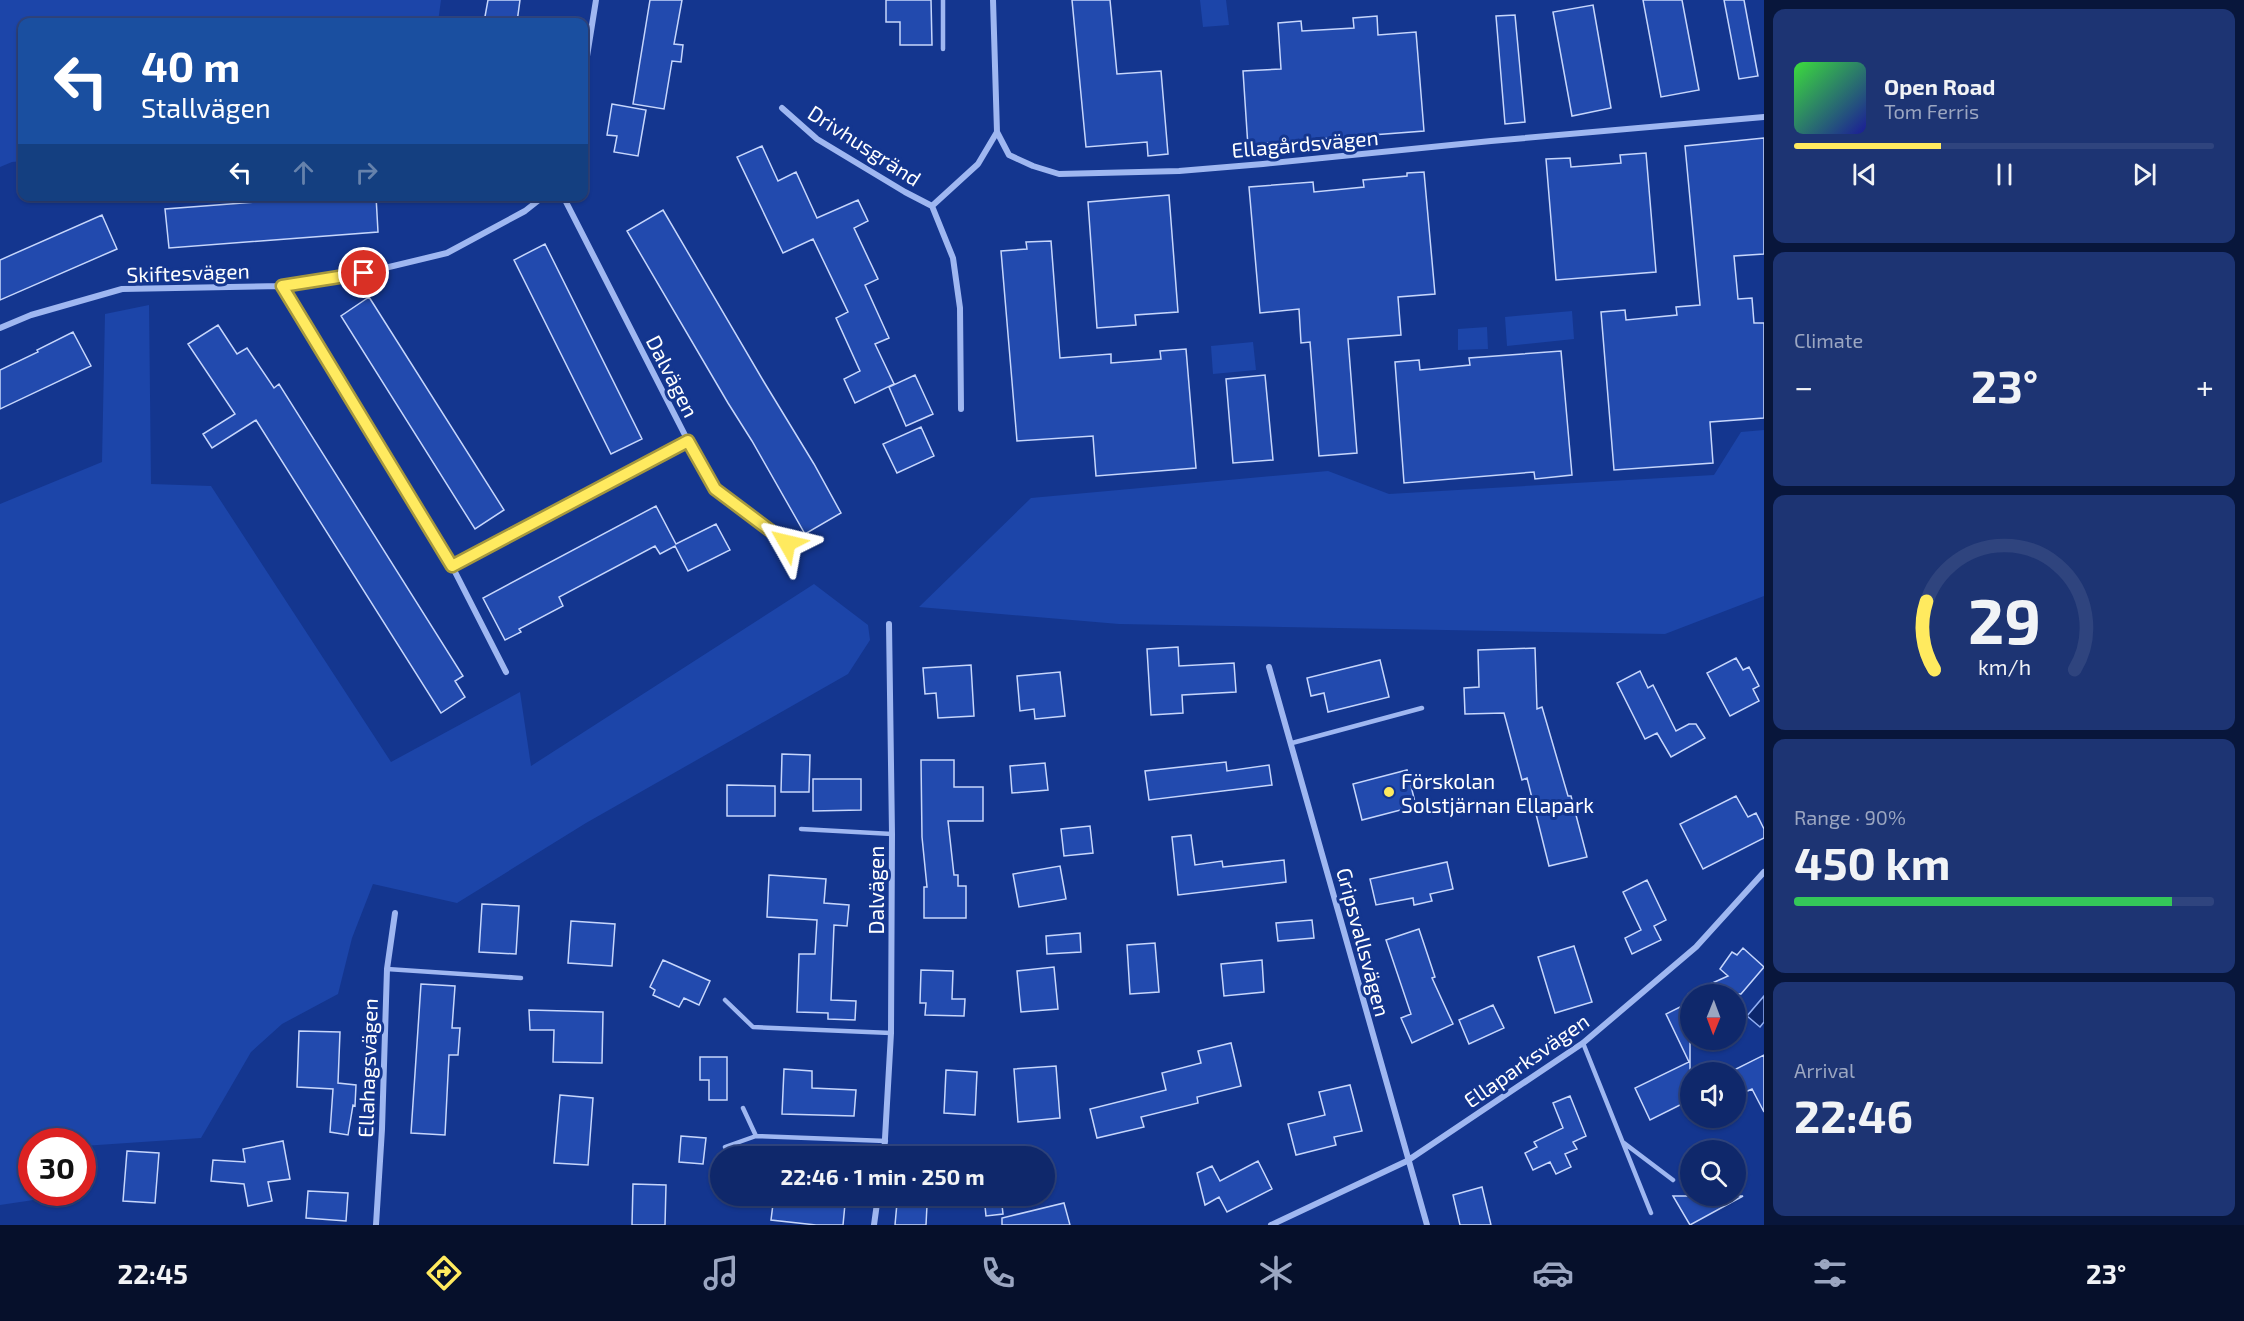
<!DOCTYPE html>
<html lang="en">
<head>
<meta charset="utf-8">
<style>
  body { margin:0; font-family:"Exo 2",sans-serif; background:#1d3473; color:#f1f3f6; height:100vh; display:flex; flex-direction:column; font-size:22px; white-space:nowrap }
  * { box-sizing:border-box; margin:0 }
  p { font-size:20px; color:#9ba6c1 }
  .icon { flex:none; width:33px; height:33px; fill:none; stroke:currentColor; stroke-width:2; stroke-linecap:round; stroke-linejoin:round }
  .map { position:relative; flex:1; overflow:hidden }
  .panel { display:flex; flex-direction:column; gap:9px; padding:9px; background:#08163b; width:480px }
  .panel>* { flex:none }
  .guide { position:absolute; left:18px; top:18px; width:570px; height:183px; border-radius:12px; box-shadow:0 2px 4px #0004,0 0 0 2px #2f447e; background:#1a4fa0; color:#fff; overflow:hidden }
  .needle { width:39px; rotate:181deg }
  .fabs { position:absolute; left:1680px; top:984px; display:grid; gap:12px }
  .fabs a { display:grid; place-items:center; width:66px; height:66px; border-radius:50%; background:#0f286b; box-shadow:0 2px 4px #0004,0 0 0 2px #2f447e; font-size:30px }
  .speed { position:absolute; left:18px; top:1128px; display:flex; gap:12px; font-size:30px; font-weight:700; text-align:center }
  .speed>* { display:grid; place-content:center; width:78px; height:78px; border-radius:50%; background:#0f286b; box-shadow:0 2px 4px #0004,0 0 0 2px #2f447e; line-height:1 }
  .speed .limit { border:9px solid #d22; background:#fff; color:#111 }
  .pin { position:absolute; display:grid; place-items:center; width:51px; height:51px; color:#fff; margin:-26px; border:3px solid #fff; border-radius:50%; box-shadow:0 2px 6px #0007 }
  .me { position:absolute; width:66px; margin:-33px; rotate:307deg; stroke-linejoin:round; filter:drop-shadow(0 0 4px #0008) }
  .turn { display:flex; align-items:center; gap:21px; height:126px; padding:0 24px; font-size:27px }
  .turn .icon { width:78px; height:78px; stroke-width:2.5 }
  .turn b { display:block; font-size:42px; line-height:51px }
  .lanes { display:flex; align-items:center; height:57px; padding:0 24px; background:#0003; justify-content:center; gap:30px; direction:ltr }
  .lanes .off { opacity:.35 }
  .big { font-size:45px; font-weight:700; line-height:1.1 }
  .panel .tile { flex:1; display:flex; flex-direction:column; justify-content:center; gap:9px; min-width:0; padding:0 21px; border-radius:12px; background:#1d3473 }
  .panel .dial { align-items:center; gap:0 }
  .dial svg { height:156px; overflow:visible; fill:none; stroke:#2f447e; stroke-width:7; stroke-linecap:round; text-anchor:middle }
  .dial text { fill:#f1f3f6; stroke:none }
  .song { display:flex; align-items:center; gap:18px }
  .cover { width:72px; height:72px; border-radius:9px; background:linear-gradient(135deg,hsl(120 70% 55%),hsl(240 70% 35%)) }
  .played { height:6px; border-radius:3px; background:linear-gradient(90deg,#ffea5f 35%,#2f447e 35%) }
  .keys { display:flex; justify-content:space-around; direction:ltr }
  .heat { display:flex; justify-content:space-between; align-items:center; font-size:33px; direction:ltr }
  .charge { height:9px; border-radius:4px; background:linear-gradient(90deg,#34c759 90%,#2f447e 0) }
  .trip { position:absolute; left:710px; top:1146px; width:345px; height:60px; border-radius:30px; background:#0f286b; box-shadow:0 2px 4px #0004,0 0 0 2px #2f447e; font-weight:700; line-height:60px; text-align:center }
  .menu { display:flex; height:96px; justify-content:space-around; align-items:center; background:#06102b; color:#9ba6c1 }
  .menu .icon { width:42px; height:42px }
  .menu .on { color:#ffea5f }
  .menu b { font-size:27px; color:#f1f3f6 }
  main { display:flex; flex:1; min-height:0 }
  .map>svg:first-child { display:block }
  .green { fill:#1c45a9 }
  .water { fill:#0c266b; stroke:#91aff4; stroke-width:1.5 }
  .building { fill:#224aae; stroke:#c6d6fc; stroke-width:1.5 }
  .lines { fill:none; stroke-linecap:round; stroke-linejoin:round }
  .service { stroke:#9fb7f1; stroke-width:4.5 }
  .minor { stroke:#9fb7f1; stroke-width:6 }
  .route-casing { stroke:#a6983e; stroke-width:15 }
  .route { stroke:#ffea5f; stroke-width:10 }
  .poi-dot { fill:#ffea5f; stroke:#14368f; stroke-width:2 }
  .labels { text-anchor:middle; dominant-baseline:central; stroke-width:6; stroke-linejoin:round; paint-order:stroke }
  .street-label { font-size:21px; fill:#fff; stroke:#14368f }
  .poi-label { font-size:21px; fill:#fff; stroke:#14368f; text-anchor:start }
</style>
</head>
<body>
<main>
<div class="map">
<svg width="1764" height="1225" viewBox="0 0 1764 1225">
  <rect width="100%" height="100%" fill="#14368f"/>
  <!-- green -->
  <path class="green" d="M 0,0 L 441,0 L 438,22 L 22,22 L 22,161 L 12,162 L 0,167 Z
    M 1200,0 L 1226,0 L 1229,25 L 1203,27 Z
    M 149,305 L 151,484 L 211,486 L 391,762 L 520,692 L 531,766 L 814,584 L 868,625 L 870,640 L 848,674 L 586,823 L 457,903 L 373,884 L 352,938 L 338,994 L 282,1024 L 251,1052 L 201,1138 L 83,1146 L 82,1142 L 32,1142 L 32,1192 L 49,1193 L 47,1198 L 0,1205 L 0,504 L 102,462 L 105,314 Z
    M 1572,311 L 1574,339 L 1507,346 L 1505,317 Z
    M 1487,327 L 1488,349 L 1458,350 L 1458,329 Z
    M 1253,342 L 1256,370 L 1213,374 L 1211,346 Z
    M 1764,430 L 1764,596 L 1665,634 L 1119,624 L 919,607 L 1031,498 L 1328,471 L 1389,494 L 1714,475 L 1741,432 Z"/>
  <!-- water -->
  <path class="water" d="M 1764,996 L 1764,1022 L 1760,1027 L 1747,1016 Z"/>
  <!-- building -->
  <path class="building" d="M 488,0 L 520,0 L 517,22 L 484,22 Z
    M 650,0 L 682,0 L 674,44 L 683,45 L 681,62 L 672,61 L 664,109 L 633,104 Z
    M 886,0 L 931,0 L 932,45 L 900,45 L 900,22 L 886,22 Z
    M 1072,0 L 1110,0 L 1117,74 L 1161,71 L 1168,154 L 1148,156 L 1147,142 L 1086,147 Z
    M 1643,0 L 1682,0 L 1699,90 L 1661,97 Z
    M 1724,0 L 1744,0 L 1758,76 L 1739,79 Z
    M 1593,5 L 1611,108 L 1572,116 L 1553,12 Z
    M 1515,15 L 1525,122 L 1505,124 L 1496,16 Z
    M 1377,16 L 1378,35 L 1416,32 L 1424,131 L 1268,143 L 1268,146 L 1248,147 L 1243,71 L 1281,69 L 1278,23 L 1301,21 L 1302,31 L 1354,28 L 1353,18 Z
    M 612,104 L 646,110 L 638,156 L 614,152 L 617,136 L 607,135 Z
    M 1764,138 L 1764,254 L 1734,256 L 1738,299 L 1752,298 L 1754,323 L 1764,323 L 1764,418 L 1710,422 L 1713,463 L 1614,470 L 1601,312 L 1625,310 L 1626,320 L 1677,315 L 1676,307 L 1700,305 L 1685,146 Z
    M 762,146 L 778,181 L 796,172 L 817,218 L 858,200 L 868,221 L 854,228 L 878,279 L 865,285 L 889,338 L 875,344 L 894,384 L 855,403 L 844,379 L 860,371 L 836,318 L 848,312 L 813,239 L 783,253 L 737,157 Z
    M 1646,153 L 1656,272 L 1556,280 L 1546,159 L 1570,158 L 1571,167 L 1621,163 L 1620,155 Z
    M 1424,172 L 1435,294 L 1398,297 L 1401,335 L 1348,339 L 1357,453 L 1319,456 L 1310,342 L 1301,343 L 1299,309 L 1260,313 L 1249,187 L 1313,182 L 1314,192 L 1364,187 L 1363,180 L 1407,176 L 1407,173 Z
    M 1169,195 L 1178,312 L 1135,315 L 1136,325 L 1097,328 L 1088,202 Z
    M 332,196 L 376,196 L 378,232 L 169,248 L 165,209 Z
    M 663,210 L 764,382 L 814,464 L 841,513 L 805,534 L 752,441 L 728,403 L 627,231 Z
    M 102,215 L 117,249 L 0,300 L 0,260 Z
    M 1051,241 L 1060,358 L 1111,354 L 1111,363 L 1161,359 L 1160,351 L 1186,349 L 1196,468 L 1096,476 L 1093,436 L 1017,441 L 1001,251 L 1027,249 L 1026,242 Z
    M 545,244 L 642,439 L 611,454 L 514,260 Z
    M 369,297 L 504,510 L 475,529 L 341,316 Z
    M 218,325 L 237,354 L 247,348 L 274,388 L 279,384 L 463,676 L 455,681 L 465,697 L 441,713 L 256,420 L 212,448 L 203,434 L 235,414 L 188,344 Z
    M 73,332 L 91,366 L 0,409 L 0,370 L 38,352 L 37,350 Z
    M 1561,351 L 1572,475 L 1535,479 L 1534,472 L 1404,483 L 1395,362 L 1419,360 L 1420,370 L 1470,365 L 1469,358 Z
    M 915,375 L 933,414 L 906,426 L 889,387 Z
    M 1265,375 L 1273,460 L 1233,463 L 1226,379 Z
    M 921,427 L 934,456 L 897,473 L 883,444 Z
    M 656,506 L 676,544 L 716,524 L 730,550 L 688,571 L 675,546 L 660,554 L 655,546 L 559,597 L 563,606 L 519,629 L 521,632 L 505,640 L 483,598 Z
    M 1178,647 L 1179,666 L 1234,663 L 1236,692 L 1182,695 L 1183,713 L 1151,715 L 1147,649 Z
    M 1535,648 L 1537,709 L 1542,707 L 1568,796 L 1571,796 L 1587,857 L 1549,866 L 1527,778 L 1522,780 L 1504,713 L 1465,714 L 1464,688 L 1479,687 L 1478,650 Z
    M 1736,658 L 1743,670 L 1749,667 L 1759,686 L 1753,689 L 1759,701 L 1730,716 L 1707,673 Z
    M 1380,660 L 1389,697 L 1328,712 L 1324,693 L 1311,696 L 1307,678 Z
    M 971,665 L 974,716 L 938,718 L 936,693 L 925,694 L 923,668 Z
    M 1640,671 L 1648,688 L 1653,685 L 1676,731 L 1689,724 L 1696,724 L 1705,738 L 1671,757 L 1657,733 L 1645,739 L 1617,683 Z
    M 1060,672 L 1065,716 L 1035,719 L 1034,709 L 1020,711 L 1017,676 Z
    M 782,754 L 810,755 L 809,792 L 781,792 Z
    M 921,760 L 954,760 L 954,787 L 983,787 L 983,821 L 948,821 L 954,875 L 958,875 L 958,886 L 966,886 L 966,918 L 924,918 L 924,887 L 927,887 L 922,837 Z
    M 1226,762 L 1227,771 L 1269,765 L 1272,785 L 1149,800 L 1145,771 Z
    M 1045,763 L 1048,790 L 1012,793 L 1010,766 Z
    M 1407,770 L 1416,806 L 1362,820 L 1353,784 Z
    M 813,779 L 861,779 L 861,810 L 813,811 Z
    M 727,785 L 775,786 L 775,816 L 727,816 Z
    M 1736,796 L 1748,817 L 1756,813 L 1764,829 L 1764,838 L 1703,869 L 1680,824 Z
    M 1090,826 L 1093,853 L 1064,856 L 1061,829 Z
    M 1191,835 L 1195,865 L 1222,861 L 1223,867 L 1284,860 L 1286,882 L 1178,895 L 1172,837 Z
    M 1447,862 L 1453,889 L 1430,894 L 1432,901 L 1414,905 L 1413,898 L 1376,905 L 1370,879 Z
    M 1060,866 L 1066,899 L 1019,907 L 1013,874 Z
    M 769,875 L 826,879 L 824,903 L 849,905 L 847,926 L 834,925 L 831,1000 L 856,1001 L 855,1020 L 828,1019 L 828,1013 L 797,1012 L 799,954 L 815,954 L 817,920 L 767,917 Z
    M 1647,880 L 1666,920 L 1654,926 L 1661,940 L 1632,954 L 1625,938 L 1641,930 L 1623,892 Z
    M 482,904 L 519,906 L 516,954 L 479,952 Z
    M 1312,920 L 1314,938 L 1278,941 L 1276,923 Z
    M 571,921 L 615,924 L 612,966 L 568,963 Z
    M 1419,929 L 1435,977 L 1432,978 L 1453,1024 L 1412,1043 L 1401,1018 L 1411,1014 L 1386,940 Z
    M 1080,933 L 1081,952 L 1047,954 L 1046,936 Z
    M 1155,943 L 1159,992 L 1130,994 L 1127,945 Z
    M 1574,946 L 1592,1002 L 1555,1013 L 1538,957 Z
    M 1743,948 L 1764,967 L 1741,994 L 1688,994 L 1728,976 L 1720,969 L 1732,952 L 1737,955 Z
    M 663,960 L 710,981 L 699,1005 L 684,998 L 679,1007 L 653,995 L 655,990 L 650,987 Z
    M 1262,960 L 1264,992 L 1224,996 L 1221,964 Z
    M 1054,967 L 1058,1009 L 1021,1012 L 1017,971 Z
    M 921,970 L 953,971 L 952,999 L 965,999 L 964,1016 L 925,1015 L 926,1003 L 920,1003 Z
    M 421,984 L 455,986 L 452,1028 L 460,1028 L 458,1055 L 449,1055 L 445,1135 L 411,1133 Z
    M 1690,1002 L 1690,1100 L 1650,1120 L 1635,1088 L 1689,1062 L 1666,1014 Z
    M 1493,1005 L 1504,1028 L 1469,1044 L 1459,1020 Z
    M 529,1010 L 603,1012 L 602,1063 L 553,1062 L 554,1030 L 530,1030 Z
    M 299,1031 L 340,1032 L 338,1083 L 356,1085 L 355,1106 L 353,1105 L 348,1135 L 330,1132 L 333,1089 L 297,1087 Z
    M 1231,1043 L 1241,1086 L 1197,1097 L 1198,1103 L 1141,1117 L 1144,1127 L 1097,1138 L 1090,1109 L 1166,1090 L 1162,1073 L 1201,1063 L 1198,1051 Z
    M 1764,1055 L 1764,1112 L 1752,1089 L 1743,1093 L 1736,1078 L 1736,1072 L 1732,1071 Z
    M 700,1057 L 727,1057 L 727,1100 L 709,1100 L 709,1080 L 700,1080 Z
    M 1056,1066 L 1060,1118 L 1018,1122 L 1014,1069 Z
    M 784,1069 L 812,1071 L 812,1088 L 856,1090 L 854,1116 L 782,1114 Z
    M 946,1070 L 977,1072 L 975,1115 L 944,1113 Z
    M 1350,1085 L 1362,1131 L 1334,1137 L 1336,1145 L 1296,1155 L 1288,1124 L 1325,1115 L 1319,1092 Z
    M 560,1095 L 593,1098 L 588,1165 L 554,1163 Z
    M 1570,1096 L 1586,1136 L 1573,1142 L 1577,1149 L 1565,1154 L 1571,1167 L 1556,1174 L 1550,1162 L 1533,1170 L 1525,1153 L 1537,1147 L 1534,1142 L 1563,1128 L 1553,1103 Z
    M 681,1136 L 706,1138 L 703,1164 L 679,1162 Z
    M 283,1141 L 290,1179 L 268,1182 L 272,1201 L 248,1206 L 244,1184 L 211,1181 L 213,1160 L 245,1162 L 243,1149 Z
    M 127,1151 L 159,1153 L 155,1203 L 123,1201 Z
    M 1258,1161 L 1272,1189 L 1227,1212 L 1219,1197 L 1205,1205 L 1197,1173 L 1212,1166 L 1220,1181 Z
    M 633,1184 L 666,1185 L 665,1225 L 632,1225 Z
    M 1482,1187 L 1491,1225 L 1460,1225 L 1453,1195 Z
    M 308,1191 L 348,1193 L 346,1221 L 306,1218 Z
    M 774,1196 L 830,1196 L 830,1202 L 845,1204 L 843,1225 L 816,1225 L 771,1220 Z
    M 984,1196 L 1001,1196 L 1003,1214 L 986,1216 Z
    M 1673,1196 L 1743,1196 L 1690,1225 Z
    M 897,1203 L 927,1205 L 926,1225 L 895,1225 Z
    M 1064,1203 L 1070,1225 L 1002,1225 L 1002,1218 Z"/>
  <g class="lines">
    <!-- service -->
    <path class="service" d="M 943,49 L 943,0
      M 1292,743 L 1422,708
      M 801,829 L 892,834
      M 387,969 L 521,978
      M 725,1000 L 753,1027 L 891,1033
      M 1583,1043 L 1651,1213
      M 743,1108 L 756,1136 L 886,1141
      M 1624,1143 L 1673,1180
      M 725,1147 L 756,1136"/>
    <!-- minor -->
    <path class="minor" d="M 993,0 L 997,132 L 1009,155 L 1033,166 L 1059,174 L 1179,171 L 1263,164 L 1491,141 L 1764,117
      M 584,75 L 596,0
      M 782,108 L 817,139 L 905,192 L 932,206
      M 563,196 L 688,441 L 715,489 L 787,543
      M 282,286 L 452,566 L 688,441
      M 0,328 L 31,315 L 122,289 L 282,286 L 364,273 L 447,253 L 525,211 L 544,196
      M 961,409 L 960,308 L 953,258 L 932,206 L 978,164 L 997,132
      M 452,566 L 506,672
      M 1269,667 L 1427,1225
      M 884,1156 L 891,1033 L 892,834 L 889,624
      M 376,1225 L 382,1129 L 387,969 L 395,913
      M 874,1225 L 878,1196
      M 1271,1225 L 1407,1161 L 1583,1043 L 1696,947 L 1764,872"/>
  </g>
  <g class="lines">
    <!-- route casing -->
    <g class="route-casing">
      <path id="route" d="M 364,273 L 282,286 L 452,566 L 688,441 L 715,489 L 787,543"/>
    </g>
    <!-- route -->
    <use href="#route" class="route"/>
  </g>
  <!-- markers -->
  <circle class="poi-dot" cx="1389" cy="792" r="6"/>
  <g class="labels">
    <!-- street labels -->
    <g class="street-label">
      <text transform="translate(1305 143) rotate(-5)">Ellagårdsvägen</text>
      <text transform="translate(865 145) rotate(33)">Drivhusgränd</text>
      <text transform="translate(188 272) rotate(-2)">Skiftesvägen</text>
      <text transform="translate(673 376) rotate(63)">Dalvägen</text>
      <text transform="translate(875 890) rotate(-90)">Dalvägen</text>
      <text transform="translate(1364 942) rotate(75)">Gripsvallsvägen</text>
      <text transform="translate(1526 1060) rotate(-35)">Ellaparksvägen</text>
      <text transform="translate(367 1068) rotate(-88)">Ellahagsvägen</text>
    </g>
    <!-- poi labels -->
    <g class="poi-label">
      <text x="1401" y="780">Förskolan<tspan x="1401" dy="24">Solstjärnan Ellapark</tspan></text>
    </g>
  </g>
</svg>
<div class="fabs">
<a><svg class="needle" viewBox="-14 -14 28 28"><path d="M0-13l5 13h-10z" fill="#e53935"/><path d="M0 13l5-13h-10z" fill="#9ba6c1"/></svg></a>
<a><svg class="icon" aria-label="sound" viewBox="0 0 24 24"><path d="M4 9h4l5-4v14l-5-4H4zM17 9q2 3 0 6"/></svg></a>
<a><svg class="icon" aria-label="search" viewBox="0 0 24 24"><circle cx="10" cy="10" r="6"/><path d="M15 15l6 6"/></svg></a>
</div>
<div class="speed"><div class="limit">30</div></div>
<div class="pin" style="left:364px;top:273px;background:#d93025"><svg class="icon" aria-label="arrive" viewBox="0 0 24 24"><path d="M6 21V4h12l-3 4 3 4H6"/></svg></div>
<svg class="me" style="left:787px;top:543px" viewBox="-20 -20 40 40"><path d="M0-17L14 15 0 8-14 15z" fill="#ffea5f" stroke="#fff" stroke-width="4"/></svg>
<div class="trip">22:46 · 1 min · 250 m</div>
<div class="guide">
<div class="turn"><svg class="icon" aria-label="left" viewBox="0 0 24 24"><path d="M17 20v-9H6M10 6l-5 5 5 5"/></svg><div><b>40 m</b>Stallvägen</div></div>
<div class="lanes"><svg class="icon" aria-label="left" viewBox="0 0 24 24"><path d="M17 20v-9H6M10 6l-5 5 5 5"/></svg><svg class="icon off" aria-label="ahead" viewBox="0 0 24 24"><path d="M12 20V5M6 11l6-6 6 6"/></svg><svg class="icon off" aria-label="right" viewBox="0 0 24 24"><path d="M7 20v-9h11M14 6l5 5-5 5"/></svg></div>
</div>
</div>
<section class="panel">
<div class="tile">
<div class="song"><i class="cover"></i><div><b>Open Road</b><p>Tom Ferris</p></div></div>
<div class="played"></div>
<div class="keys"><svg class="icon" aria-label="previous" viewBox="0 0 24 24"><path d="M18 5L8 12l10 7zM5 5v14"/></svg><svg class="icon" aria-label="pause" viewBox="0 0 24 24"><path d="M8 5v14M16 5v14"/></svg><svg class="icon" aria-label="next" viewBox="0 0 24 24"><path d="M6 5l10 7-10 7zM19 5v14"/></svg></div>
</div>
<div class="tile"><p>Climate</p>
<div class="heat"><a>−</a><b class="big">23°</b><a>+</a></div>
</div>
<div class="tile dial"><svg viewBox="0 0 100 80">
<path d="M14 69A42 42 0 1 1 86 69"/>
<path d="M14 69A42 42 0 0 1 10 34" stroke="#ffea5f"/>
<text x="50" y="56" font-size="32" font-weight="700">29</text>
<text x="50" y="72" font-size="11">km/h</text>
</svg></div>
<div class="tile"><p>Range · 90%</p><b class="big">450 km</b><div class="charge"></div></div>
<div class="tile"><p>Arrival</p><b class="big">22:46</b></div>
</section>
</main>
<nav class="menu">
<b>22:45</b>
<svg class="icon on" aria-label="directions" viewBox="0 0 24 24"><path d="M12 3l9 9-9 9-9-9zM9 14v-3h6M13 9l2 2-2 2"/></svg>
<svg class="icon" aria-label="music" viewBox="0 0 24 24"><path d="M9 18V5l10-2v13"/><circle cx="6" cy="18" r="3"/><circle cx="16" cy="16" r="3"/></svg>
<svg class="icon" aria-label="phone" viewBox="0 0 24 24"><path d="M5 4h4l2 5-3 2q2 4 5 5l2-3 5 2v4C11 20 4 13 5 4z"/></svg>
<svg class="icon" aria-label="climate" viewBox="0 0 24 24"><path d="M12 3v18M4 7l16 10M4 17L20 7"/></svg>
<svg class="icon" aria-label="car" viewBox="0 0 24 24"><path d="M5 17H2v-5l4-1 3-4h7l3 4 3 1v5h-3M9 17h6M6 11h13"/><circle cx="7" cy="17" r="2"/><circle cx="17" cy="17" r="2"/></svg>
<svg class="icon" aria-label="filters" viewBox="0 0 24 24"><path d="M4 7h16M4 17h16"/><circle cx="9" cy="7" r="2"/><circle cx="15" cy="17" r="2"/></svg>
<b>23°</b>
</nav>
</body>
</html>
